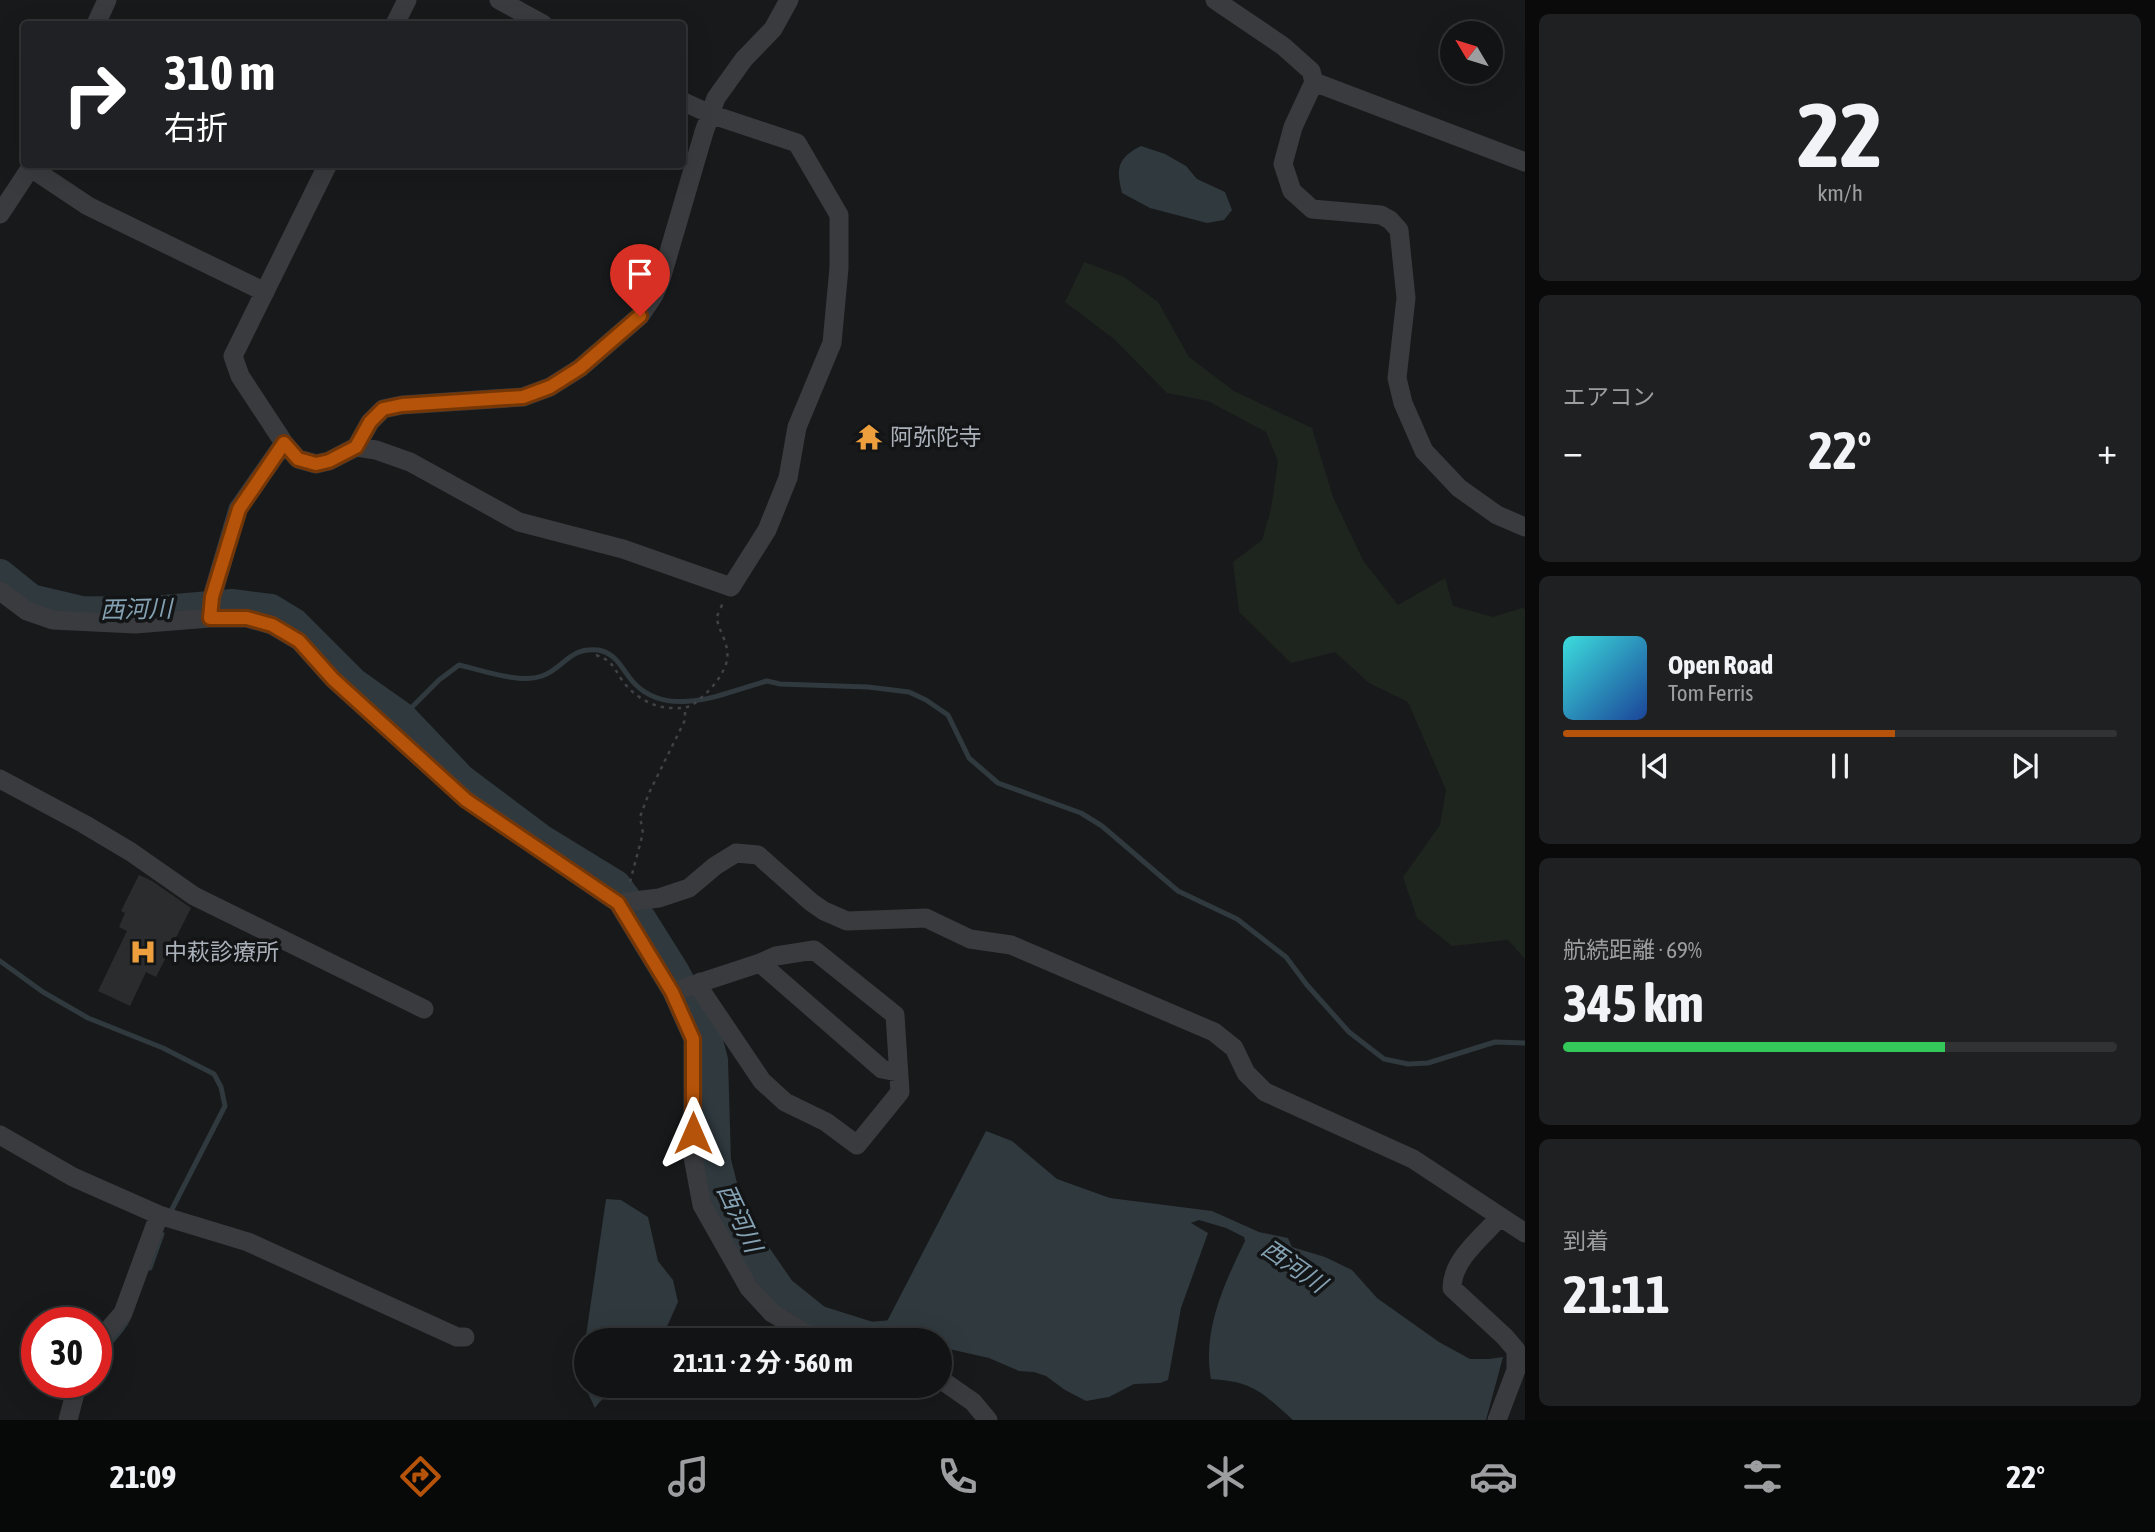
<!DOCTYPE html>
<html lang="ja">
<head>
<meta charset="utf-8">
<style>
  body { margin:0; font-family:"Asap Condensed","Noto Sans JP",sans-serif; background:#1f2022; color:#f1f3f6; height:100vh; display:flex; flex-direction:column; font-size:26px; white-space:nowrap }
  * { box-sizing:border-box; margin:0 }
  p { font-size:23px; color:#9c9ea0 }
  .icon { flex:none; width:38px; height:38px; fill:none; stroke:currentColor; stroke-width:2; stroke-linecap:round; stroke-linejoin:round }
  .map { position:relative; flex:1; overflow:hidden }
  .drawer { display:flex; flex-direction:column; gap:14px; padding:14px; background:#0a0a0b; width:630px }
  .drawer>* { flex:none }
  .banner { position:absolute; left:21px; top:21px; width:665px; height:147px; border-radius:7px; box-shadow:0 7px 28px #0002,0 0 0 2px #313234; background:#202124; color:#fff; overflow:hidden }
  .needle { width:46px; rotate:308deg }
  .tools { position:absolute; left:1440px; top:21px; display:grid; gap:14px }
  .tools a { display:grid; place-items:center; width:63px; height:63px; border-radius:50%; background:#121314; box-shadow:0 7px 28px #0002,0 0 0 2px #313234; font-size:35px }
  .speed { position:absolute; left:21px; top:1307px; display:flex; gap:14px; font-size:35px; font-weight:700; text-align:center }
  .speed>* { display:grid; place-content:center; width:91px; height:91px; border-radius:50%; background:#121314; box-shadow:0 7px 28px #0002,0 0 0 2px #313234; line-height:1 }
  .speed .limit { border:10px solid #d22; background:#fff; color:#111 }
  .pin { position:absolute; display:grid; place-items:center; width:60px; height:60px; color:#fff; margin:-72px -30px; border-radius:50% 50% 50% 0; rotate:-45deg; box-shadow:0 0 7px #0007 }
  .pin .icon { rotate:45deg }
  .me { position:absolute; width:77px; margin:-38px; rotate:0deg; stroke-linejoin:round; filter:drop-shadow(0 0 5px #0008) }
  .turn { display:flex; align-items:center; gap:24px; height:147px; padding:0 28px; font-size:32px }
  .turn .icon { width:91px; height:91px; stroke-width:2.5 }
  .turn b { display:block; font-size:49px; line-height:60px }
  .big { font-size:52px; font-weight:700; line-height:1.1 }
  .drawer .tile { flex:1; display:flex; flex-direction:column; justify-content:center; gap:10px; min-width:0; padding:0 24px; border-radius:10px; background:#1f2022 }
  .drawer .dial { align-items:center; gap:0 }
  .dial b { font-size:91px; line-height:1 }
  .song { display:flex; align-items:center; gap:21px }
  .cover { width:84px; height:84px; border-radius:10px; background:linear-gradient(135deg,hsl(180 70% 55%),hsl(220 70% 35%)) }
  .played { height:7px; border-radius:4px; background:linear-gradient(90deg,#b45309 60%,#313234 60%) }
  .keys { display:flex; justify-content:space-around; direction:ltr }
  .heat { display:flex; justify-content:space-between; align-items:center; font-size:38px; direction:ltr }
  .charge { height:10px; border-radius:5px; background:linear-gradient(90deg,#34c759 69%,#313234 0) }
  .trip { position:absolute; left:574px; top:1328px; width:378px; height:70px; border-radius:35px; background:#121314; box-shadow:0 7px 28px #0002,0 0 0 2px #313234; font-weight:700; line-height:70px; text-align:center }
  .dock { display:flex; height:112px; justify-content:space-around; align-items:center; background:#070808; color:#9c9ea0 }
  .dock .icon { width:49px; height:49px }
  .dock .current { color:#b45309 }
  .dock b { font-size:32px; color:#f1f3f6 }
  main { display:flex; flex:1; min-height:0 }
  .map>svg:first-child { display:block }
  .green { fill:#1e251f }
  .water { fill:#2f393e }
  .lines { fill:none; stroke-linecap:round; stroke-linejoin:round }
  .stream { stroke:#2f393e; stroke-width:5 }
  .river { stroke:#2f393e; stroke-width:30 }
  .building { fill:#2b2c2e }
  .path { stroke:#3f4246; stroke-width:2.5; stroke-dasharray:3.5 5; stroke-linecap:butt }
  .minor { stroke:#393b3f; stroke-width:19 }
  .route-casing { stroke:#753606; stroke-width:18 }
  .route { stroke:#b45309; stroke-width:12 }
  .labels { text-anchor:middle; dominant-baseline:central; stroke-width:7; stroke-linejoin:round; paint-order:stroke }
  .poi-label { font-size:23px; fill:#abb1ba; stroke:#131415; text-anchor:start }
  .water-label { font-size:24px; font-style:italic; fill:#84a2b3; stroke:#131415 }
</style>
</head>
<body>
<main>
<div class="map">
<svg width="1525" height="1420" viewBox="0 0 1525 1420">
  <rect width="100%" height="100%" fill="#18191a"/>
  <!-- green -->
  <path class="green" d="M 1084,262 L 1124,277 L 1158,302 L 1189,357 L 1234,391 L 1312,428 L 1333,497 L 1364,562 L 1398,605 L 1445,578 L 1453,606 L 1493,617 L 1522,608 L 1525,609 L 1525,959 L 1508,940 L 1452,946 L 1417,918 L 1403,877 L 1440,825 L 1446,790 L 1408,702 L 1369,683 L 1335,652 L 1291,663 L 1239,612 L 1233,562 L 1262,540 L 1271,509 L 1278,461 L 1266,432 L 1208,401 L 1167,393 L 1114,339 L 1065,302 Z"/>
  <!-- water -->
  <path class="water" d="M 1141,146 L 1165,154 L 1186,166 L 1197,179 L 1225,192 L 1232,210 L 1224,220 L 1207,223 L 1150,208 L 1122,193 C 1116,169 1117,158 1141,146 Z
    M 986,1131 L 1012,1141 L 1057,1179 L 1110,1198 L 1212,1211 L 1259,1232 L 1288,1238 L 1292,1247 L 1325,1257 L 1352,1270 L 1377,1298 L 1439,1342 L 1470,1359 L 1489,1359 L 1503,1357 L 1486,1420 L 1293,1420 C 1261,1392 1255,1382 1211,1379 C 1202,1331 1224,1284 1245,1241 L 1244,1237 L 1226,1228 L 1199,1220 L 1191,1223 L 1208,1233 L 1181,1308 L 1168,1380 L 1160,1383 L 1134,1384 L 1109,1397 L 1086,1401 L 1065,1390 L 1046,1376 L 1034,1372 L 1019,1371 L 989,1358 L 940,1347 L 940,1340 L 895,1340 L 885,1336 L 883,1329 Z
    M 606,1199 L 621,1200 L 648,1217 L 658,1261 L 673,1280 L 678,1302 L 661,1340 L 586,1340 L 586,1386 L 641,1386 L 625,1397 C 610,1394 605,1394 595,1408 L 580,1377 Z"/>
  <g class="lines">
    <!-- stream -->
    <path class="stream" d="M 402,717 L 439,680 L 459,665 C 482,670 519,684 542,676 C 565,668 568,647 598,650 C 618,653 623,673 636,685 C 671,719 727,692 767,681 L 780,684 L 868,687 L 909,692 L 926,700 L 948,715 L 969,758 L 998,783 L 1081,813 L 1102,826 L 1178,891 L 1237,919 L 1286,957 L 1307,985 L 1349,1032 L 1384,1059 L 1408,1064 L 1428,1063 L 1495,1042 L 1525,1043
      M 0,961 L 43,992 L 88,1018 L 163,1048 L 214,1074 L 221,1087 L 225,1106 L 169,1215
      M 150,1268 L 162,1234
      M 96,1360 C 106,1344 120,1336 128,1319"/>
    <!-- river -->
    <path class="river" d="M 0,574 L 31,599 L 82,611 L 142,612 L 232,604 L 271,609 L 294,623 L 354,683 L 402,717 L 461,779 L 541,839 L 616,885 L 642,920 L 674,971 L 704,1026 L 713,1060 L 716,1161 L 726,1201 L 747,1242 L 781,1291 L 817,1320 L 871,1337 L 927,1332"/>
  </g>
  <!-- building -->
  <path class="building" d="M 139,875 L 152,881 L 191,908 L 156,977 L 146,972 L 130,1006 L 98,991 L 127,931 L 119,927 L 125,913 L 121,911 Z"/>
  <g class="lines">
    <!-- path -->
    <path class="path" d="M 596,655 C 613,661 613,667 622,680 C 633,696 653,708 672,708 C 685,709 692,707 701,698 C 712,688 721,678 726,664 C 732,645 717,630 717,617 C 718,613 722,606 723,602
      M 630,882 L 643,833 L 640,817 L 649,793 L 685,720 L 685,708"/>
    <!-- minor -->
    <path class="minor" d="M 499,0 L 543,24
      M 1215,0 L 1283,46 L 1311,71 L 1314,82 L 1293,127 L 1283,164 L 1292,191 L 1312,209 L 1381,215 L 1390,220 L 1399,230 L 1406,298 L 1397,378 L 1403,403 L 1424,451 L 1459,488 L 1497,515 L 1525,527
      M 96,24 L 107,0
      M 395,24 L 407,0
      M 1314,82 L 1525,162
      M 31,168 L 88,206 L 265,292
      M 0,214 L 33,164
      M 284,443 L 298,459 L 316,464 L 329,461 L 356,447 L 376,450 L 410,462 L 519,522 L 623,549 L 731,587 L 767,530 L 788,478 L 797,427 L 832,343 L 839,268 L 839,215 L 797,143 L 710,114 L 682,101
      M 356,447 L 370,422 L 383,409 L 402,405 L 523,397 L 550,387 L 580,368 L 640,316 L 654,295 L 661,279 L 704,132 L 716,98 L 744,59 L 773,29 L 789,0
      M 0,591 L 27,611 L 53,620 L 135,624 L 210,618 L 247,618 L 272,625 L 299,641 L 333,679 L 466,799 L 618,903 L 659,898 L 689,888 L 715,866 L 736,853 L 758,855 L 811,902 L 824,911 L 847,921 L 926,918 L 970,939 L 1011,945 L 1214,1032 L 1234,1048 L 1246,1073 L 1265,1092 L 1413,1159 L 1525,1233
      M 210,618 L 212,597 L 238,509 L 284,443 L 240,376 L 233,356 L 328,164
      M 0,779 L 84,824 L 131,852 L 194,896 L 424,1009
      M 618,903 L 672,992 L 693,1039 L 693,1157 L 702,1205 L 749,1288 L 772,1313 L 805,1333 L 831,1340
      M 700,982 L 702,992 L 762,1081 L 785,1102 L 826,1122 L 857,1145 L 900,1092 L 895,1015 L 814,950 L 776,956 L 760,963
      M 672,992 L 760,963 L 882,1069 L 898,1072
      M 0,1135 L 73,1177 L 159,1215 L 248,1242 L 457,1337 L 465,1337
      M 96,1344 L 123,1313 L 159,1215
      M 940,1379 L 973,1402 L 988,1420
      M 68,1420 L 78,1382
      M 1497,1420 L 1516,1370 L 1516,1350 L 1505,1337 L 1452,1288 C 1452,1260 1482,1237 1500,1217"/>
  </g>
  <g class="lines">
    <!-- route casing -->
    <g class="route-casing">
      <path id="route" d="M 640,316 L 580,368 L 550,387 L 523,397 L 402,405 L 383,409 L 370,422 L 356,447 L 329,461 L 316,464 L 298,459 L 284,443 L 239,509 L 212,597 L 210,618 L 247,618 L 272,625 L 299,641 L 333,679 L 466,800 L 618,903 L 672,992 L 693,1039 L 693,1133"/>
    </g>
    <!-- route -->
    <use href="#route" class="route"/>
  </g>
  <!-- icons -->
  <defs>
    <g id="temple-bare" transform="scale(2.1)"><path d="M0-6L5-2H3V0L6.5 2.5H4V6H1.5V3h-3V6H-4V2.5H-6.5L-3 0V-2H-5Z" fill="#ed9f3e" stroke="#131415" stroke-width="2.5" paint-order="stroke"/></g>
    <g id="hospital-bare" transform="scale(2.1)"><path d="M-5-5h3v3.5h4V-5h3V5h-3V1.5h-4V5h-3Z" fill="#ed9f3e" stroke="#131415" stroke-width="2.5" paint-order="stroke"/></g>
  </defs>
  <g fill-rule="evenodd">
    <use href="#temple-bare" x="869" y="437"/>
    <use href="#hospital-bare" x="143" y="952"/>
  </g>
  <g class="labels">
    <!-- poi labels -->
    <g class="poi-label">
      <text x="890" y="437">阿弥陀寺</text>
      <text x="164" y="952">中萩診療所</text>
    </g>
    <!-- water labels -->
    <g class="water-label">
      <text transform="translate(136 609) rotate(-1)">西河川</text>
      <text transform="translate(740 1218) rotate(65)">西河川</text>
      <text transform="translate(1294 1266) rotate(35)">西河川</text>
    </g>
  </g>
</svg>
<div class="tools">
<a><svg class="needle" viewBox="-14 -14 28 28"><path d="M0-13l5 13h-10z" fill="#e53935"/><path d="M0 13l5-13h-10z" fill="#9c9ea0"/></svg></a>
</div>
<div class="speed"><div class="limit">30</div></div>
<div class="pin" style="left:640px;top:316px;background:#d93025"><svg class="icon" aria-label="arrive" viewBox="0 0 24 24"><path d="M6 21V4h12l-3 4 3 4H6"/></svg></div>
<svg class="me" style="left:693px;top:1133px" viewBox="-20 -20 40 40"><path d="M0-17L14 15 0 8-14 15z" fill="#b45309" stroke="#fff" stroke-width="4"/></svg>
<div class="trip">21:11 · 2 分 · 560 m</div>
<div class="banner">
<div class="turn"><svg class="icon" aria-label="right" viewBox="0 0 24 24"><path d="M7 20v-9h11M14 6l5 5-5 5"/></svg><div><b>310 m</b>右折</div></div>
</div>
</div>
<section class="drawer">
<div class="tile dial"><b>22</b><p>km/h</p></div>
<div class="tile"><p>エアコン</p>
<div class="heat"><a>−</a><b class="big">22°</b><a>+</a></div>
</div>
<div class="tile">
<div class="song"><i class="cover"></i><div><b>Open Road</b><p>Tom Ferris</p></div></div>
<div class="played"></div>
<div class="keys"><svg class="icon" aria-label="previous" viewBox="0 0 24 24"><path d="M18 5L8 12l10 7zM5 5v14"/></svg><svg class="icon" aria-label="pause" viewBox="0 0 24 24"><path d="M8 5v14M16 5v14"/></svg><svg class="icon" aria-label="next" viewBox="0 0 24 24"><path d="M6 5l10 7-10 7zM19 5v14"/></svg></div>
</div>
<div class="tile"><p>航続距離 · 69%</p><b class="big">345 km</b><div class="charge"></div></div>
<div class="tile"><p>到着</p><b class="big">21:11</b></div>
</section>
</main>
<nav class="dock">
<b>21:09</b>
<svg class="icon current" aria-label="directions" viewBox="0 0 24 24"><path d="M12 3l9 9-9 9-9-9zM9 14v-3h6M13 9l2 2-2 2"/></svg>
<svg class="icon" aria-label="music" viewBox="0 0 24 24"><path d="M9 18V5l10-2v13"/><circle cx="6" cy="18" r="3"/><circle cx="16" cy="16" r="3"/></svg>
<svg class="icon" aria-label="phone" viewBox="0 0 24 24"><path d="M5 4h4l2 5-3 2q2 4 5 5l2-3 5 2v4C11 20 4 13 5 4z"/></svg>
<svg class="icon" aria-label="climate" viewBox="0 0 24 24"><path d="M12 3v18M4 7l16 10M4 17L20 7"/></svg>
<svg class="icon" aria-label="car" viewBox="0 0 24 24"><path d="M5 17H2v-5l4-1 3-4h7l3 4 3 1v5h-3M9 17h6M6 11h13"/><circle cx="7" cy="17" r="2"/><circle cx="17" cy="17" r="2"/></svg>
<svg class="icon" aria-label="filters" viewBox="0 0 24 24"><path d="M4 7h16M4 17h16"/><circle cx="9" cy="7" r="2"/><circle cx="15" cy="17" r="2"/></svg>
<b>22°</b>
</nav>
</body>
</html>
